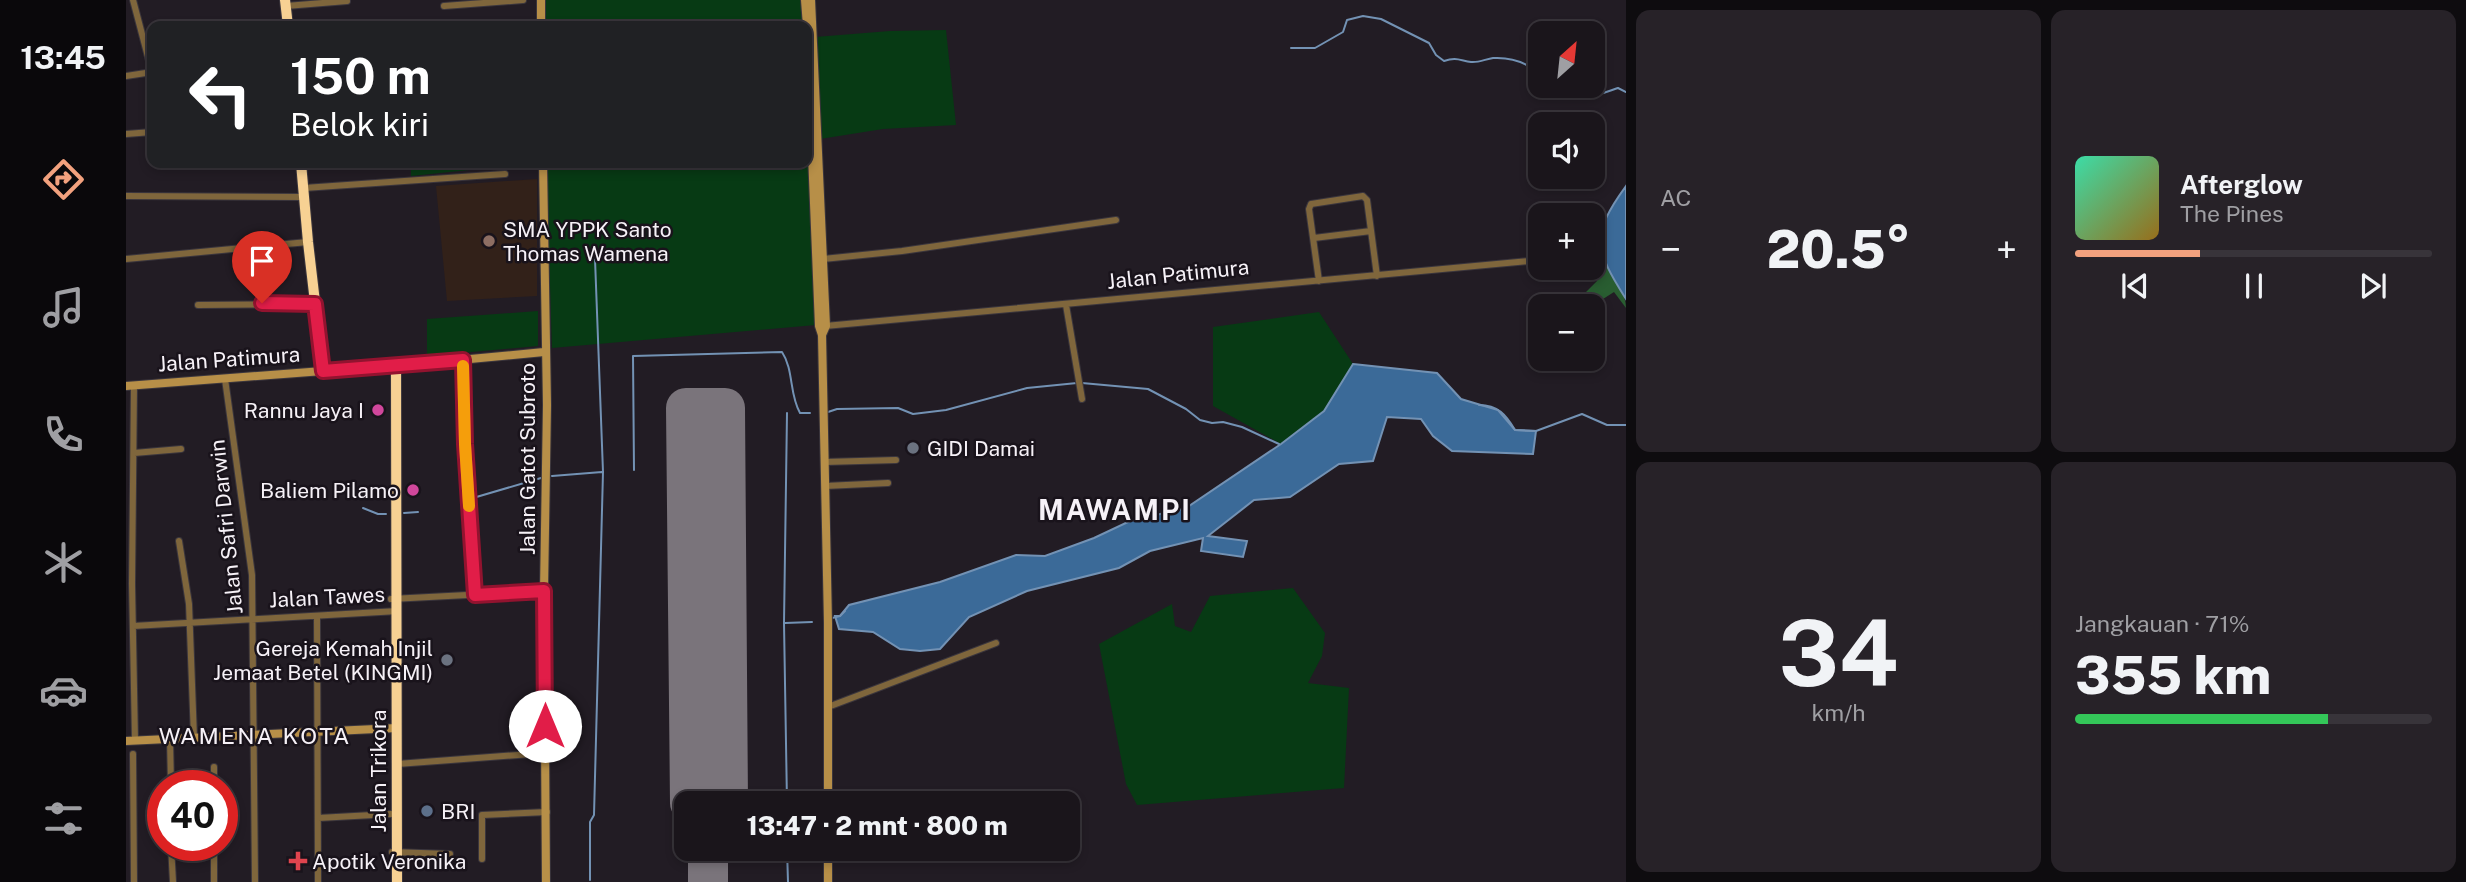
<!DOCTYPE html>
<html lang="id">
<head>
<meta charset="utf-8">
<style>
  body { margin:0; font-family:"Public Sans",sans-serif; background:#272228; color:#f1f3f6; height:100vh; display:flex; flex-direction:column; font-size:26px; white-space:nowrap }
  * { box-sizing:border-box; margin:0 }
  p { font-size:23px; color:#9f9fa3 }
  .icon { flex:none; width:38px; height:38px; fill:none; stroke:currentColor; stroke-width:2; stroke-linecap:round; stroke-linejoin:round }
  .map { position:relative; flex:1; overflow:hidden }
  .side { display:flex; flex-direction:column; gap:10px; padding:10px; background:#0e0c0f; width:840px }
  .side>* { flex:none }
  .hud { position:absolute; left:21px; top:21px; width:665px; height:147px; border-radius:14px; box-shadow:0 4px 10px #0003,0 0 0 2px #38343a; background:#202124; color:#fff; overflow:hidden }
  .needle { width:46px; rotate:27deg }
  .buttons { position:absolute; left:1402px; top:21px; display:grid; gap:14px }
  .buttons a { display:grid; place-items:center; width:77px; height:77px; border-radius:14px; background:#1a151b; box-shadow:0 4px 10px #0003,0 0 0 2px #38343a; font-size:35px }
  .speed { position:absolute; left:21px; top:770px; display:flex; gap:14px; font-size:35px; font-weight:700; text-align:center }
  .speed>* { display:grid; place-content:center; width:91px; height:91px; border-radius:50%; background:#1a151b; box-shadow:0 4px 10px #0003,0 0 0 2px #38343a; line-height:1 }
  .speed .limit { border:10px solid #d22; background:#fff; color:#111 }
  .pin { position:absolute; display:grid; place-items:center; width:60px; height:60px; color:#fff; margin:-72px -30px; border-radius:50% 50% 50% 0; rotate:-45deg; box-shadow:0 0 7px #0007 }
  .pin .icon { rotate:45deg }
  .me { position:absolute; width:77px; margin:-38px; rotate:0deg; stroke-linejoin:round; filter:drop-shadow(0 0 5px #0008) }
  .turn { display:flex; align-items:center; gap:24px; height:147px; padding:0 28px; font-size:32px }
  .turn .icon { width:91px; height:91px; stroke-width:2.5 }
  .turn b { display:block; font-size:49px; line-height:60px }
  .big { font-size:52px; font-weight:800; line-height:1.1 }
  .side .tile { flex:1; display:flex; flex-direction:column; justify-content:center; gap:10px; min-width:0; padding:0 24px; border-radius:14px; background:#272228 }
  .side .dial { align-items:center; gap:0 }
  .dial b { font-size:91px; line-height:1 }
  .song { display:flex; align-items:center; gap:21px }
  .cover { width:84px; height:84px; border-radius:10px; background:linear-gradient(135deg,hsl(160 70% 55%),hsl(40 70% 35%)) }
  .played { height:7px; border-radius:4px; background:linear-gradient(90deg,#f2a17e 35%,#38343a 35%) }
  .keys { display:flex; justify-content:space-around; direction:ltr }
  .heat { display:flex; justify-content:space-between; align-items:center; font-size:38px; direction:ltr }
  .charge { height:10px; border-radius:5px; background:linear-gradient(90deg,#34c759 71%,#38343a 0) }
  .side .tiles { flex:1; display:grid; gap:10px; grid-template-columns:repeat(2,1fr) }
  .trip { position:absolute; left:548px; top:791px; width:406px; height:70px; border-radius:14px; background:#1a151b; box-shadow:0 4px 10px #0003,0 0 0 2px #38343a; font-weight:800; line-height:70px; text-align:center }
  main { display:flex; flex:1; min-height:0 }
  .menu { display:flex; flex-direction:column; width:126px; justify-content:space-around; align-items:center; background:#0a080b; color:#9f9fa3 }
  .menu .icon { width:49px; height:49px }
  .menu .active { color:#f2a17e }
  .menu b { font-size:32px; color:#f1f3f6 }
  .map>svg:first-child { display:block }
  .education { fill:#322119 }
  .green { fill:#073a14 }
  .forest { fill:#295d31 }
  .water { fill:#3b6a98; stroke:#7392b4; stroke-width:2 }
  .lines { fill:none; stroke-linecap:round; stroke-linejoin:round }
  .stream { stroke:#7392b4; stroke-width:2 }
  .runway { stroke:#7a747b; stroke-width:40 }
  .street-casing { stroke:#3b363d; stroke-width:8 }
  .secondary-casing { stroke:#3b363d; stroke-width:10 }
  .highway-casing { stroke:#3b363d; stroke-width:12 }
  .street { stroke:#7f663c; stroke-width:6 }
  .secondary { stroke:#b78f48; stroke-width:8 }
  .highway { stroke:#f7d193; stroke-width:10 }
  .route-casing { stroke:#92132f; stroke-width:18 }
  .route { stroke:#e11d48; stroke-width:12 }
  .slow { stroke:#f59e0b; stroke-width:12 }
  .education-dot { fill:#8d6e63; stroke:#19131b; stroke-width:2.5 }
  .hotel-dot { fill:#d1479c; stroke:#19131b; stroke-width:2.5 }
  .worship-dot { fill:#6b7280; stroke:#19131b; stroke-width:2.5 }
  .service-dot { fill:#5c6f8a; stroke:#19131b; stroke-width:2.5 }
  .health-dot { fill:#e0444e; stroke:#19131b; stroke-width:2.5 }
  .labels { text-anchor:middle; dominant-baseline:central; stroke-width:5; stroke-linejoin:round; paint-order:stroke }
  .poi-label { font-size:21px; fill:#f6f1f7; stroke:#19131b; text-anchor:start }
  .street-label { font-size:21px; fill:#f6f1f7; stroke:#19131b }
  .neighbourhood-label { font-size:23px; letter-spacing:2px; fill:#f6f1f7; stroke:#19131b }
  .district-label { font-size:28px; font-weight:bold; letter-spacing:2px; fill:#f6f1f7; stroke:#19131b }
</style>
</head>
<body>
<main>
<nav class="menu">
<b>13:45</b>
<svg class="icon active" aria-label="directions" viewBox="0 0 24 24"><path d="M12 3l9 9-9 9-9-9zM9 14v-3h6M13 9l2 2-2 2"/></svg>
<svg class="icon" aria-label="music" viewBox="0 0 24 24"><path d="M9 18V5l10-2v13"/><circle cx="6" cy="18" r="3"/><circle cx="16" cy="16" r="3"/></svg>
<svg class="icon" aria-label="phone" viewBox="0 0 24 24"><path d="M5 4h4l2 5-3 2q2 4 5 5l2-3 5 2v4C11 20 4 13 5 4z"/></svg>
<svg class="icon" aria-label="climate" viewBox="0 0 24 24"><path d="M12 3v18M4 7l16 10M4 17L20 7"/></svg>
<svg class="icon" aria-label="car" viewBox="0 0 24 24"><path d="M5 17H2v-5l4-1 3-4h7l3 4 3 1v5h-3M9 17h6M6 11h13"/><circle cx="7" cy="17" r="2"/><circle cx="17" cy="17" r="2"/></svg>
<svg class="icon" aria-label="filters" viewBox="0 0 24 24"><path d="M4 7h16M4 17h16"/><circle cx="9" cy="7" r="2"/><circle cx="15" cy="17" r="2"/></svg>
</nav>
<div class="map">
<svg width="1500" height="882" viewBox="0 0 1500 882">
  <rect width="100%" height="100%" fill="#221c24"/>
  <!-- education -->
  <path class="education" d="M 411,179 L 411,296 L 321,301 L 310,186 Z"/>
  <!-- green -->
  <path class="green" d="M 415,0 L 676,0 L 678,26 L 415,26 Z
    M 820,30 L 830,125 L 757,129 L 694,139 L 689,37 L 764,31 Z
    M 681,97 L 690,325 L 426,348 L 420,163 L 681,163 Z
    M 285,163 L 382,163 L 382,166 L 285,176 Z
    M 412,311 L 412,346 L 301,356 L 301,319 Z
    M 1193,312 L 1227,364 L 1198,411 L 1155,444 L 1087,406 L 1087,327 Z
    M 1167,588 L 1199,633 L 1196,656 L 1182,683 L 1223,688 L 1218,788 L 1011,805 L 1000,784 L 973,644 L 1046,604 L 1049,626 L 1065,632 L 1084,596 Z"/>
  <!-- forest -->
  <path class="forest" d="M 1467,240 L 1476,240 C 1473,268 1500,284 1500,308 L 1488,292 L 1466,306 L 1463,306 L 1456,296 L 1471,281 L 1467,265 Z"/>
  <!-- water -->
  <path class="water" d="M 1500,186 L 1500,299 C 1469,250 1464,235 1500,186 Z
    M 1227,364 L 1311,373 L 1335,399 L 1372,410 L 1389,430 L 1410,431 L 1407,454 L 1326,451 L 1307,436 L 1295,419 L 1261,417 L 1247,461 L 1213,464 L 1164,497 L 1128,500 L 1082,536 L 1121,541 L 1117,557 L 1075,551 L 1077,538 L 1024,551 L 993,568 L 901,591 L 843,617 L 814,649 L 794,651 L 774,649 L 747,632 L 713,629 L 709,616 L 714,616 L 723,605 L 814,582 L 890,555 L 919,556 L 968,538 L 1004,521 L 1060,508 L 1155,444 L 1198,411 Z"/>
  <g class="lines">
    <!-- stream -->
    <path class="stream" d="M 1165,48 L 1189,48 L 1217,32 L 1221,20 L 1237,16 L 1255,19 L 1303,43 L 1310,55 L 1318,61 C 1330,57 1333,60 1345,62 C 1352,63 1360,59 1367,58 C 1385,57 1402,63 1414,75
      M 1423,86 C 1440,109 1469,96 1492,88 L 1500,92
      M 956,383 L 1022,389 L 1060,409 L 1074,420 L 1086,423 L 1097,422 L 1116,427 L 1153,444
      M 1353,405 C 1372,405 1380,415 1389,430 L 1410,431 L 1456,414 L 1481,425 L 1500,425
      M 702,412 L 711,409 L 772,408 L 787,414 L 820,410 L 901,388 L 951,383
      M 508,470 L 507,356 L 656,352 C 668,370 663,394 674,413 L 684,413
      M 426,476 L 476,472
      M 347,498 L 415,478
      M 237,508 L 252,514 L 260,514
      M 278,513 L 292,512
      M 706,618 L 714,616 L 719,611
      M 659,623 L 686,622
      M 661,803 L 658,623 L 661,413
      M 661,849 L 662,882
      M 464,880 L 464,822 L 468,815 L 477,472 L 469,259"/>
    <!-- runway -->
    <path class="runway" d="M 564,803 L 560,408 L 599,408 L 602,803
      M 582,849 L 582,882"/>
    <!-- street casing -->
    <g class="street-casing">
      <path id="street" d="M 7,0 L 26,72
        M 160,6 L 221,1
        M 318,6 L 397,0
        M 0,76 L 26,72
        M 0,134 L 26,132
        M 178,188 L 379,174
        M 0,196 L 178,197
        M 1188,238 L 1245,231
        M 0,259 L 182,242
        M 697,259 L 776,251 L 990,220
        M 1193,281 L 1183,209 L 1185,204 L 1237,196 L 1241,200 L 1251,276
        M 72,305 L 189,304
        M 940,305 L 956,399
        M 699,326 L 1414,260
        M 337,360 L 339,444 L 349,595
        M 99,379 L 126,575 L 129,882
        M 8,385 L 6,584 L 9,741
        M 8,453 L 55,449
        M 698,462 L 770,460
        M 699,486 L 762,483
        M 53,541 L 63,604 L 68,738
        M 265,599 L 418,591
        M 191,616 L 192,882
        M 7,626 L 272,611
        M 702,707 L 870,643
        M 44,739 L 45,786
        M 7,754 L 8,882
        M 271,764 L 419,753
        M 88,767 L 88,786
        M 192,818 L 265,814
        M 45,845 L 47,882
        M 88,845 L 88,882
        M 266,852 L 324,854
        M 356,859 L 356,815 L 421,812"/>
    </g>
    <!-- secondary casing -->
    <g class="secondary-casing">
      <path id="secondary" d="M 415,0 L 415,26
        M 679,0 L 681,26
        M 685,0 L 700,326 L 696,335
        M 681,31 L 693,326 L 696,335 L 702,623 L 702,803
        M 417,163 L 421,405 L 418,591 L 420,882
        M 270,366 L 418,352
        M 0,386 L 197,371
        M 0,741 L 271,728
        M 702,849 L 702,882"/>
    </g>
    <!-- highway casing -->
    <g class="highway-casing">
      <path id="highway" d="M 159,0 L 162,26
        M 175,163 L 182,242 L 197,371 L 270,366 L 271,882"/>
    </g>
    <!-- street -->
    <use href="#street" class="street"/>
    <!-- secondary -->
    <use href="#secondary" class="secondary"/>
    <!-- highway -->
    <use href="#highway" class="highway"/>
  </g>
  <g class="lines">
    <!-- route casing -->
    <g class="route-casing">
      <path id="route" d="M 136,303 L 189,304 L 197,371 L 337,360 L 339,444 L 349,595 L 418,591 L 419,726"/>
    </g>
    <!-- route -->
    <use href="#route" class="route"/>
    <!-- slow -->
    <path class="slow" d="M 337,366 L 339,444 L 343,506"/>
  </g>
  <!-- markers -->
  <circle class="education-dot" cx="363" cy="241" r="7"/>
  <g class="hotel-dot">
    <circle cx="252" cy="410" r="7"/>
    <circle cx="287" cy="490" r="7"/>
  </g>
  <g class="worship-dot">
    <circle cx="787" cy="448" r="7"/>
    <circle cx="321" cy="660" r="7"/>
  </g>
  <circle class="service-dot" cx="301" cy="811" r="7"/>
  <path class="health-dot" d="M168.5 850.5h7v7h7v7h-7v7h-7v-7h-7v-7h7z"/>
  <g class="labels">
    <!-- poi labels -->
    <g class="poi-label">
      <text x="377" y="229">SMA YPPK Santo<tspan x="377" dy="24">Thomas Wamena</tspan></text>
      <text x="238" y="410" text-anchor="end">Rannu Jaya I</text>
      <text x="801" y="448">GIDI Damai</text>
      <text x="273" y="490" text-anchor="end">Baliem Pilamo</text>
      <text x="307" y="648" text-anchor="end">Gereja Kemah Injil<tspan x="307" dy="24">Jemaat Betel (KINGMI)</tspan></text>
      <text x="315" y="811">BRI</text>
      <text x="186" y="861">Apotik Veronika</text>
    </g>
    <!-- street labels -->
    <g class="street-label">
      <text transform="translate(1052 274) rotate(-6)">Jalan Patimura</text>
      <text transform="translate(103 359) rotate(-4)">Jalan Patimura</text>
      <text transform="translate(401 459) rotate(-90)">Jalan Gatot Subroto</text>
      <text transform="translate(100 527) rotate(-96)">Jalan Safri Darwin</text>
      <text transform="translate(201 597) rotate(-3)">Jalan Tawes</text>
      <text transform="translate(252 771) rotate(-90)">Jalan Trikora</text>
    </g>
    <!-- neighbourhood labels -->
    <g class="neighbourhood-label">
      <text x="129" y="735">WAMENA KOTA</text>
    </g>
    <!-- district labels -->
    <g class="district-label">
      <text x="989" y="509">MAWAMPI</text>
    </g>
  </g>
</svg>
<div class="buttons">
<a><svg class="needle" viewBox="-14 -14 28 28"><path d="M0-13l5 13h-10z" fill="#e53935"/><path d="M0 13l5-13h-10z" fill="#9f9fa3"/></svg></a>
<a><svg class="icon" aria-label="sound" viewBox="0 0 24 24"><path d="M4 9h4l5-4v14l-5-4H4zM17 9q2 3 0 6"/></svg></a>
<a>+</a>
<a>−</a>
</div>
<div class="speed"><div class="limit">40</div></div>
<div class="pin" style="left:136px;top:303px;background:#d93025"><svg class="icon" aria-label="arrive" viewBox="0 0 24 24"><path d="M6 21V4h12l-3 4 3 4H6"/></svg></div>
<svg class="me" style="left:419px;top:726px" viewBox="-20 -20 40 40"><circle r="19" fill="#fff"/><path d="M0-13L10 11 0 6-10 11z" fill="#e11d48"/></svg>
<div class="trip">13:47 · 2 mnt · 800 m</div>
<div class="hud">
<div class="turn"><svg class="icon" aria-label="left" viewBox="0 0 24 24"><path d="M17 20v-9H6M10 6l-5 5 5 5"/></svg><div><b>150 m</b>Belok kiri</div></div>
</div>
</div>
<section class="side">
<div class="tiles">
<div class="tile"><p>AC</p>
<div class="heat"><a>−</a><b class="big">20.5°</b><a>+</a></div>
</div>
<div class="tile">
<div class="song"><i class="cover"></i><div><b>Afterglow</b><p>The Pines</p></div></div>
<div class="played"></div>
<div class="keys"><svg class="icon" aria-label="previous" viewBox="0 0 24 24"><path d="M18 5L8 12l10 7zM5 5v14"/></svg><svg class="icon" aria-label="pause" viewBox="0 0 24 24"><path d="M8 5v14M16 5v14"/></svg><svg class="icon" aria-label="next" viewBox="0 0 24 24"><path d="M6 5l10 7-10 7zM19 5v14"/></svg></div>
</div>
<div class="tile dial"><b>34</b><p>km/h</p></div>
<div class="tile"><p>Jangkauan · 71%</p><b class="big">355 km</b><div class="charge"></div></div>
</div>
</section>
</main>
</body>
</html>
